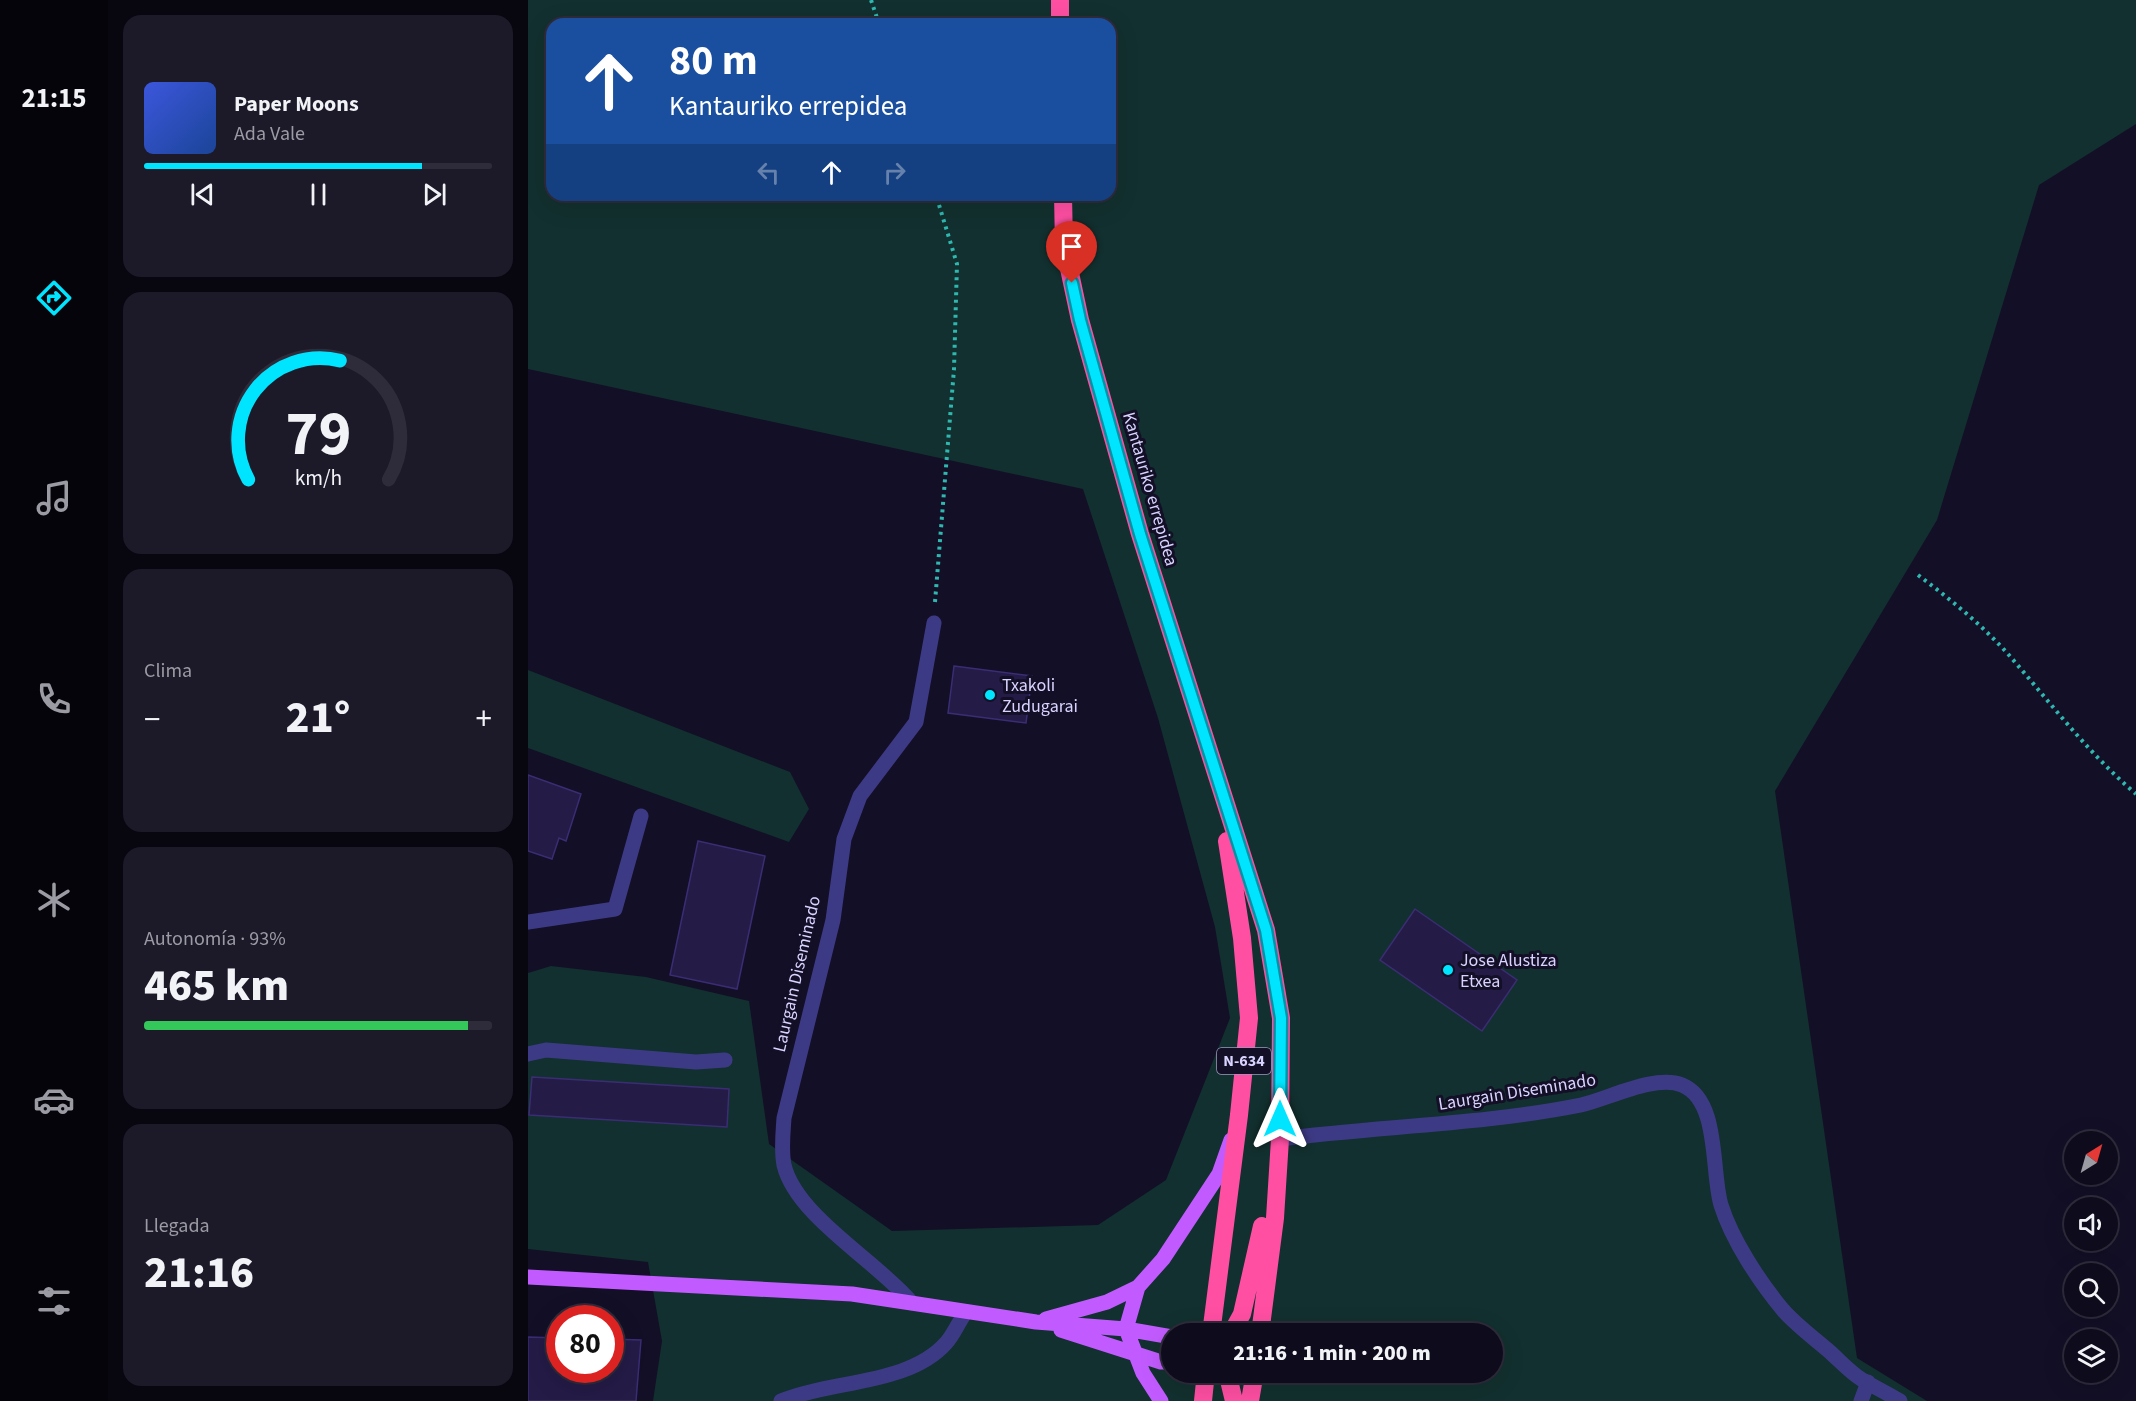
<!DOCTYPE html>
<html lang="es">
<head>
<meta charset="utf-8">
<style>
  body { margin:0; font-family:"Source Sans 3",sans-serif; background:#1c1929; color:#f1f3f6; height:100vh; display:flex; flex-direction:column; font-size:22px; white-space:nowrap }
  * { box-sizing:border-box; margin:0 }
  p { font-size:20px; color:#9b9ba3 }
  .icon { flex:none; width:33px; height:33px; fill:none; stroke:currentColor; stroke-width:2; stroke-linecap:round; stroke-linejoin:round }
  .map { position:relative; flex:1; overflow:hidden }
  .panel { display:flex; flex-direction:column; gap:15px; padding:15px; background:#08060f; width:420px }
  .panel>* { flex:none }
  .top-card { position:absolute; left:18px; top:18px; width:570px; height:183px; border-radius:18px; box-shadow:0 6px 24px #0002,0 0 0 2px #2e2b3b; background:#1a4fa0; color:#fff; overflow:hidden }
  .needle { width:39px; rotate:37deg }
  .buttons { position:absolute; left:1536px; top:1131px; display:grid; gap:12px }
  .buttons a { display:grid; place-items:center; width:54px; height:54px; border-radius:50%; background:#0e0b1c; box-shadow:0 6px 24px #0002,0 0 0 2px #2e2b3b; font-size:30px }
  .speed { position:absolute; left:18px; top:1305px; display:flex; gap:12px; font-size:30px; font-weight:700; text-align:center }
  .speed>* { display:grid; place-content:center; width:78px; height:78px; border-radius:50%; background:#0e0b1c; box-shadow:0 6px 24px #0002,0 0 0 2px #2e2b3b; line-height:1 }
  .speed .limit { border:9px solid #d22; background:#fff; color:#111 }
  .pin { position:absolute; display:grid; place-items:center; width:51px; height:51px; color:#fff; margin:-62px -26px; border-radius:50% 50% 50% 0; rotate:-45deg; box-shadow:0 0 6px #0007 }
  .pin .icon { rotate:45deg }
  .me { position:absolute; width:66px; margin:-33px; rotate:0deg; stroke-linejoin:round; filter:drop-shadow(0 0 4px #0008) }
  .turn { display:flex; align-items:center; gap:21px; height:126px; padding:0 24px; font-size:27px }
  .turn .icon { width:78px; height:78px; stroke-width:2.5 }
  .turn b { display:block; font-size:42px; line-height:51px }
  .lanes { display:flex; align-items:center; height:57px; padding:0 24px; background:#0003; justify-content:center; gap:30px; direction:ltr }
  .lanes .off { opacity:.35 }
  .big { font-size:45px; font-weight:800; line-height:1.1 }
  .panel .widget { flex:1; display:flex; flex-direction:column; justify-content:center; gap:9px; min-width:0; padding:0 21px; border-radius:18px; background:#1c1929 }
  .panel .dial { align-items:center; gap:0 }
  .dial svg { height:156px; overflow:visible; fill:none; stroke:#2e2b3b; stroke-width:7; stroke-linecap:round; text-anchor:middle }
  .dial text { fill:#f1f3f6; stroke:none }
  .song { display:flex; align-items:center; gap:18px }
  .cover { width:72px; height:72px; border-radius:9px; background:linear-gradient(135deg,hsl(230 70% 55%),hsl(220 70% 35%)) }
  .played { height:6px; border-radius:3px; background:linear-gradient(90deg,#00e5ff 80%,#2e2b3b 80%) }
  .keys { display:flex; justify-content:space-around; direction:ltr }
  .heat { display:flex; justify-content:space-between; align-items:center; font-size:33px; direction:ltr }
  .charge { height:9px; border-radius:4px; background:linear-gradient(90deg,#34c759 93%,#2e2b3b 0) }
  .trip { position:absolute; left:633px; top:1323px; width:342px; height:60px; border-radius:30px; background:#0e0b1c; box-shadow:0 6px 24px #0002,0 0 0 2px #2e2b3b; font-weight:800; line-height:60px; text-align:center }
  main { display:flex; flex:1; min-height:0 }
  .tabs { display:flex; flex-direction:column; width:108px; justify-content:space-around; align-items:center; background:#06040b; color:#9b9ba3 }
  .tabs .icon { width:42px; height:42px }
  .tabs .current { color:#00e5ff }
  .tabs b { font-size:27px; color:#f1f3f6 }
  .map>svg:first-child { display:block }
  .green { fill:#12302f; fill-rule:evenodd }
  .building { fill:#241b47; stroke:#3b2d73; stroke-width:1.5 }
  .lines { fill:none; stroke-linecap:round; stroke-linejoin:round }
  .path { stroke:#2fb8b0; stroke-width:4; stroke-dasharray:3 4.5; stroke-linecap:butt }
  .minor { stroke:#3d3a85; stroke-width:15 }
  .major { stroke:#c25bff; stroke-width:15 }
  .highway { stroke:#ff4fa3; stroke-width:18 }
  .route-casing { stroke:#0095a6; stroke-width:15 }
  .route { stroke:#00e5ff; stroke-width:10 }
  .poi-dot { fill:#00e5ff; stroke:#130f26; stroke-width:2 }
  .labels { text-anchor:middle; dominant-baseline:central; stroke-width:6; stroke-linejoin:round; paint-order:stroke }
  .shield { fill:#130f26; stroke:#9e99be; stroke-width:1.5 }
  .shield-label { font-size:16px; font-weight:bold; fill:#d9d4ff }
  .street-label { font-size:18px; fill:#d9d4ff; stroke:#130f26 }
  .poi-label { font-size:18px; fill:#d9d4ff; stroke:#130f26; text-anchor:start }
</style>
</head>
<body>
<main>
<nav class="tabs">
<b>21:15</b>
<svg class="icon current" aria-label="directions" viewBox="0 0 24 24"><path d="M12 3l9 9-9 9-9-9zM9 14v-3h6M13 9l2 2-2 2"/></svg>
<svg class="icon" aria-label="music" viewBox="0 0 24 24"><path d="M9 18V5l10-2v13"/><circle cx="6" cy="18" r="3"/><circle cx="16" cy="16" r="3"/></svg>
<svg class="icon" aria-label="phone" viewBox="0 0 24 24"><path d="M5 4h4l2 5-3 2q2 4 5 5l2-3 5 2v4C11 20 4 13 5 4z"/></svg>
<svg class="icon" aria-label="climate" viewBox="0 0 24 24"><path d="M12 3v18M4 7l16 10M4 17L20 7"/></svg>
<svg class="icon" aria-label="car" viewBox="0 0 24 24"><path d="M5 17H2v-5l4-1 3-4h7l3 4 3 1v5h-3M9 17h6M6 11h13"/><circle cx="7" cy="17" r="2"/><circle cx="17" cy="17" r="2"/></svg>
<svg class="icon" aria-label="filters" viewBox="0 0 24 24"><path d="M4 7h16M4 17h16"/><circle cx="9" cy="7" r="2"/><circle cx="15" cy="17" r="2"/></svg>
</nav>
<section class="panel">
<div class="widget">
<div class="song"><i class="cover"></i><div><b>Paper Moons</b><p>Ada Vale</p></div></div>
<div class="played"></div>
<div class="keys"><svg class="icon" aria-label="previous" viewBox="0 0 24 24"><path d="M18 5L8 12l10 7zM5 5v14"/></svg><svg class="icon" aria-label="pause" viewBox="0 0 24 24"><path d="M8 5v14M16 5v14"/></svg><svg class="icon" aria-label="next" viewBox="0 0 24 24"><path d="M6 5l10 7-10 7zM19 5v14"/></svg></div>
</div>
<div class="widget dial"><svg viewBox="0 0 100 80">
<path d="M14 69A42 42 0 1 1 86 69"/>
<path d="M14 69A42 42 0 0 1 61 8" stroke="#00e5ff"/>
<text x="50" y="56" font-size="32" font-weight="700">79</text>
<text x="50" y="72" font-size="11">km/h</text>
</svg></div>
<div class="widget"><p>Clima</p>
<div class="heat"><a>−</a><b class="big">21°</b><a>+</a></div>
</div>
<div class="widget"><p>Autonomía · 93%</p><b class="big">465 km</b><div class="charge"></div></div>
<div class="widget"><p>Llegada</p><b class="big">21:16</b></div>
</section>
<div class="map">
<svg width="1608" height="1401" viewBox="0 0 1608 1401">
  <rect width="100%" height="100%" fill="#130f26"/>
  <!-- green -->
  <path class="green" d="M 0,0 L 1608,0 L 1608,124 L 1511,185 L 1409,520 L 1247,791 L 1329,1358 L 1399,1401 L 125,1401 L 134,1341 L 120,1262 L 0,1249 L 0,973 L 23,966 L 118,977 L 221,1001 L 241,1144 L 364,1231 L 570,1225 L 638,1180 L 702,1018 L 687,927 L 630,718 L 555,489 L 0,369 ZM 24,24 L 582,24 L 582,195 L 24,195 ZM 644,1334 L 964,1334 L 964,1372 L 644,1372 Z
    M 0,670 L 262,772 L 281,809 L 261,842 L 0,748 Z"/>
  <!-- building -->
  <path class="building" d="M 426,666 L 504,676 L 498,723 L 420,713 Z
    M 0,775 L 53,794 L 38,841 L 31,838 L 24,859 L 0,851 Z
    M 170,841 L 237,856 L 209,989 L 142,975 Z
    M 887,909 L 989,980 L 954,1031 L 852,960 Z
    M 4,1077 L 201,1089 L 199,1127 L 1,1115 Z
    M 0,1337 L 32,1338 L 32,1370 L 82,1370 L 82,1339 L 113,1340 L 108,1401 L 0,1401 Z"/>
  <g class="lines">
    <!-- path -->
    <path class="path" d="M 343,0 L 351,24
      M 1390,575 C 1422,599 1453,624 1480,654 C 1521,701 1560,753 1608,794
      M 407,602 L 426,369 L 429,264 L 408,195"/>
    <!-- minor -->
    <path class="minor" d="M 0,922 L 87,909 L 113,816
      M 0,1054 L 18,1050 L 168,1062 L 197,1060
      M 752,1139 C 852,1126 953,1125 1053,1105 C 1080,1099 1127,1074 1154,1085 C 1192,1100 1183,1172 1193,1205 C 1204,1240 1231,1281 1255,1310 C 1268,1325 1287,1339 1302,1352 C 1312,1361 1322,1372 1333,1379 C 1346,1387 1359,1393 1372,1401
      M 384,1303 C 350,1262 268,1216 256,1165 C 253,1150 255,1133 256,1118 L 305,920 L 316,839 L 332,796 L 388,722 L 406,623
      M 253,1401 C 304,1380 381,1385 418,1343 C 425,1336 431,1321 438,1312
      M 1333,1401 L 1340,1382"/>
    <!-- major -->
    <path class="major" d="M 0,1277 L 324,1294 L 508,1322 L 598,1329 L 644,1337
      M 610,1287 L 598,1329 L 615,1373 L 633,1401
      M 518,1319 L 579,1302 L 610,1287 L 635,1259 L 691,1174 L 703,1140
      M 533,1330 L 633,1362 L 644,1362"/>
    <!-- highway -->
    <path class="highway" d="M 532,0 L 532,24
      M 535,195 L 536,245 L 552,320 L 612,534 L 738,930 L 753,1018 L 752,1139 L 747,1218 L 732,1334
      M 683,1334 L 711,1115 L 721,1018 L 714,938 L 699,841
      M 703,1334 L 714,1314 L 734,1226
      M 699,1372 L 706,1401
      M 675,1401 L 678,1372
      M 722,1401 L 727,1372"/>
  </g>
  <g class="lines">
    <!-- route casing -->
    <g class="route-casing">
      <path id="route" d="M 544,283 L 552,320 L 612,534 L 738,930 L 753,1018 L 752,1119"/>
    </g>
    <!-- route -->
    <use href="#route" class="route"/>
  </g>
  <!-- markers -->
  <g class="poi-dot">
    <circle cx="462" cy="695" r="6"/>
    <circle cx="920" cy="970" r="6"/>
  </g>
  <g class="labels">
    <!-- shield labels -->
    <rect class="shield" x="689" y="1048" width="54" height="26" rx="4.5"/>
    <g class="shield-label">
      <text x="716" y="1061">N-634</text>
    </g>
    <!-- street labels -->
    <g class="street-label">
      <text transform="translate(622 489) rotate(74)">Kantauriko errepidea</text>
      <text transform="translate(269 974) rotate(-77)">Laurgain Diseminado</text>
      <text transform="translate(989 1092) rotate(-9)">Laurgain Diseminado</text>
    </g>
    <!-- poi labels -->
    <g class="poi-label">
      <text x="474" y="685">Txakoli<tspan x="474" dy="21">Zudugarai</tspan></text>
      <text x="932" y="960">Jose Alustiza<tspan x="932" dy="21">Etxea</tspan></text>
    </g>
  </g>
</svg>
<div class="buttons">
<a><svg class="needle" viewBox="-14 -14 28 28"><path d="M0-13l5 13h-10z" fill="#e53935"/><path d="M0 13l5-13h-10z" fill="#9b9ba3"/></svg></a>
<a><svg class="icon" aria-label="sound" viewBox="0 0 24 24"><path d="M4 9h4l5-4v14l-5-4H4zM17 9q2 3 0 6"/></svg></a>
<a><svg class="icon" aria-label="search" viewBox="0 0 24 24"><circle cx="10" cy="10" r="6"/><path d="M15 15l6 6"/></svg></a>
<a><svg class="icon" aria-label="layers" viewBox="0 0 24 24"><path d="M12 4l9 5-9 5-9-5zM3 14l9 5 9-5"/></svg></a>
</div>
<div class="speed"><div class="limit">80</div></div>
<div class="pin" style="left:544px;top:283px;background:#d93025"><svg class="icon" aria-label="arrive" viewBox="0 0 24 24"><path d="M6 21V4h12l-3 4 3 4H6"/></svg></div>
<svg class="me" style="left:752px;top:1119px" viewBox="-20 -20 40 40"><path d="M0-17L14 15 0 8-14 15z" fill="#00e5ff" stroke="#fff" stroke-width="4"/></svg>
<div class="trip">21:16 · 1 min · 200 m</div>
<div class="top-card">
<div class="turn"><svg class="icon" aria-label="ahead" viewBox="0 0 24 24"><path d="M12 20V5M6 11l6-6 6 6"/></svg><div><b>80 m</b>Kantauriko errepidea</div></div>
<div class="lanes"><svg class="icon off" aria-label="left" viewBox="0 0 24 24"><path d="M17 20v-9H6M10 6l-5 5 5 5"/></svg><svg class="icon" aria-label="ahead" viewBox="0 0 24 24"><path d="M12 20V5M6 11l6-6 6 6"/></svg><svg class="icon off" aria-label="right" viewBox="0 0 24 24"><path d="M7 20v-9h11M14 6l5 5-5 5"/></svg></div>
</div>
</div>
</main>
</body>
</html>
